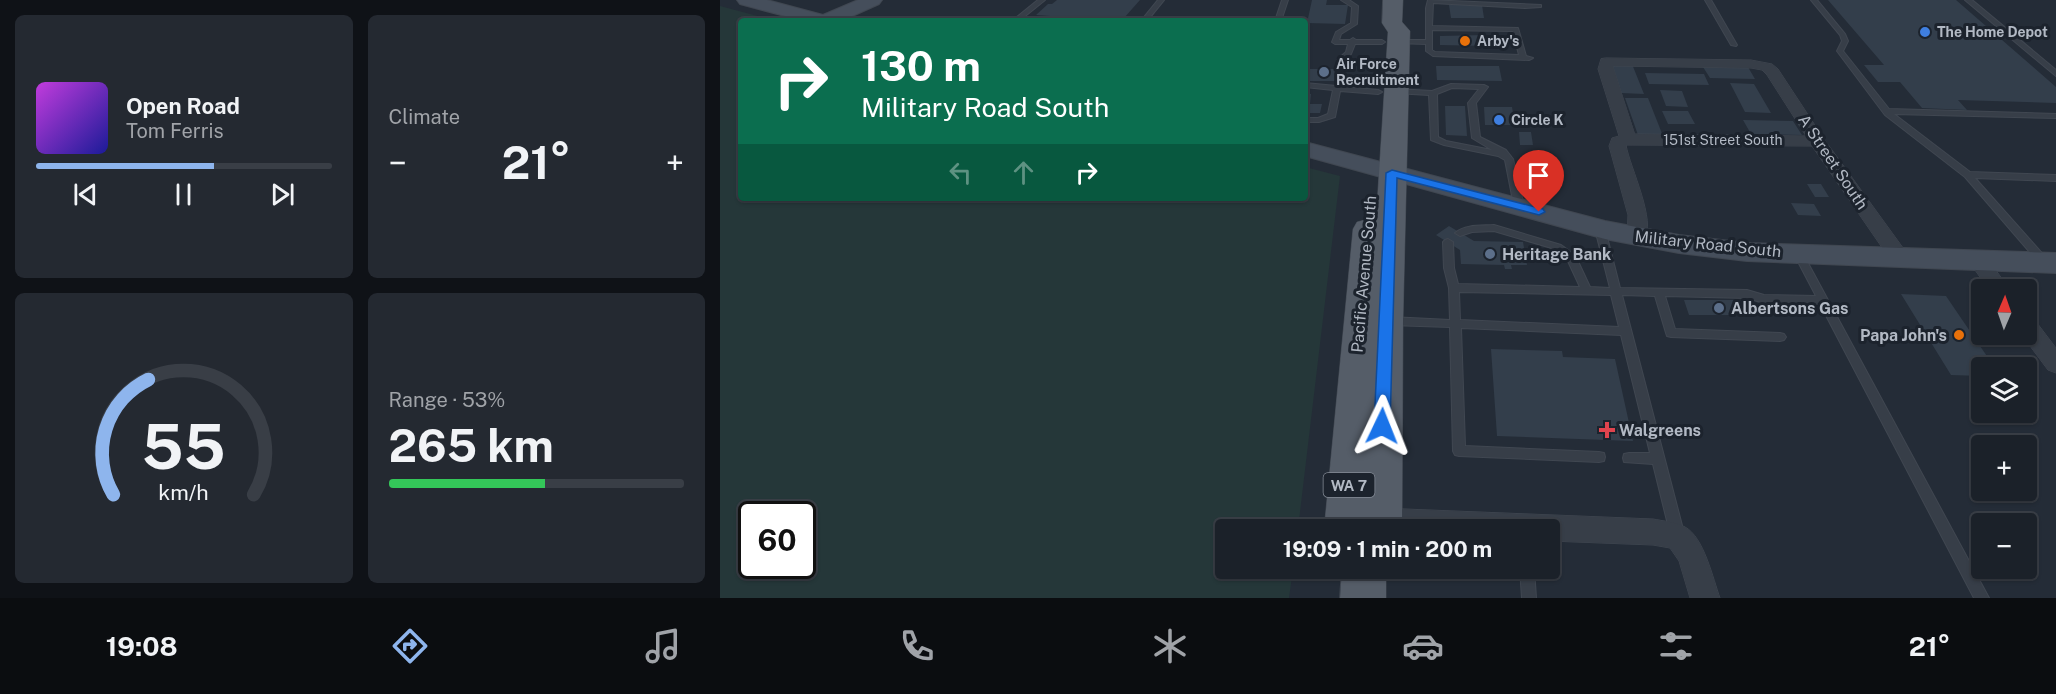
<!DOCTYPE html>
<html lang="en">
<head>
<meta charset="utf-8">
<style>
  body { margin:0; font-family:"Public Sans",sans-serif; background:#242931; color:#f1f3f6; height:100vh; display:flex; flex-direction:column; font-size:22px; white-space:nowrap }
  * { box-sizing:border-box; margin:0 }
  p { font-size:20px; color:#a0a3a8 }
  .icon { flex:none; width:33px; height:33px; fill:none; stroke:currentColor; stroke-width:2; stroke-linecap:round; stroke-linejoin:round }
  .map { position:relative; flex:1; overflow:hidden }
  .sheet { display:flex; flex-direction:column; gap:15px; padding:15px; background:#0f1217; width:720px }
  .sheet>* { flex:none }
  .guide { position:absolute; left:18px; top:18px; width:570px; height:183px; border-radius:6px; box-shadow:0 2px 4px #0004,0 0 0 2px #393e46; background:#0b6e4f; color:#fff; overflow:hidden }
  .needle { width:39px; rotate:2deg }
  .tools { position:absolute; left:1251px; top:279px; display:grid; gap:12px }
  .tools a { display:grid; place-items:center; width:66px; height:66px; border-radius:6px; background:#1b2129; box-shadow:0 2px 4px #0004,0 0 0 2px #393e46; font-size:30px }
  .speed { position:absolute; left:18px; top:501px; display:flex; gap:12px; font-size:30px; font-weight:700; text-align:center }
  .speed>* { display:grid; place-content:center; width:78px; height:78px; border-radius:50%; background:#1b2129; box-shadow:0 2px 4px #0004,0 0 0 2px #393e46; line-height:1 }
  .speed .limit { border:3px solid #111; border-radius:9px; background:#fff; color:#111 }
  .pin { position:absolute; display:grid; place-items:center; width:51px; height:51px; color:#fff; margin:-62px -26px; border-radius:50% 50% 50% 0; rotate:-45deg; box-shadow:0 0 6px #0007 }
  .pin .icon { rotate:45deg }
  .me { position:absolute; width:66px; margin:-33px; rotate:2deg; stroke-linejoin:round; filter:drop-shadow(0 0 4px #0008) }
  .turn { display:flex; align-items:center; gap:21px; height:126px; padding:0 24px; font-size:27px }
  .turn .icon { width:78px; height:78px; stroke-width:2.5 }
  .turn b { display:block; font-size:42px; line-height:51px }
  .lanes { display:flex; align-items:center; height:57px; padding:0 24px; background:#0003; justify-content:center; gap:30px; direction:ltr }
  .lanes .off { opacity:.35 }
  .big { font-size:45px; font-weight:700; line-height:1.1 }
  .sheet .widget { flex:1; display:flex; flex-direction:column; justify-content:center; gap:9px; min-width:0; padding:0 21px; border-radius:9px; background:#242931 }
  .sheet .dial { align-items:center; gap:0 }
  .dial svg { height:156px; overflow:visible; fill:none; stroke:#393e46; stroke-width:7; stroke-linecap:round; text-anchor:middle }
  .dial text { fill:#f1f3f6; stroke:none }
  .song { display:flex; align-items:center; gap:18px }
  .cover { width:72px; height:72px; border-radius:9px; background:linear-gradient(135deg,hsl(290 70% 55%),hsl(240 70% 35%)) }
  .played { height:6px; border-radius:3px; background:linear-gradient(90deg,#8eb5ed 60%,#393e46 60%) }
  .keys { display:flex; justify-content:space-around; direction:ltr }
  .heat { display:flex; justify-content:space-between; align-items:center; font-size:33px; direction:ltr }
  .charge { height:9px; border-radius:4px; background:linear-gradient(90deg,#34c759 53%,#393e46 0) }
  .sheet .tiles { flex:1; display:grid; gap:15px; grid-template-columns:repeat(2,1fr) }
  .trip { position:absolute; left:495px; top:519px; width:345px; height:60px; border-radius:6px; background:#1b2129; box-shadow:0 2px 4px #0004,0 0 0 2px #393e46; font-weight:700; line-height:60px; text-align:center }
  .tab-bar { display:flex; height:96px; justify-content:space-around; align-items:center; background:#0b0d10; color:#a0a3a8 }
  .tab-bar .icon { width:42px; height:42px }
  .tab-bar .current { color:#8eb5ed }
  .tab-bar b { font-size:27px; color:#f1f3f6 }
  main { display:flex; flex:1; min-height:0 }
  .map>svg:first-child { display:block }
  .green { fill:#253739; fill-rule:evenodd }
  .building { fill:#333e4b }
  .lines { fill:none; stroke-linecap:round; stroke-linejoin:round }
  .lane-casing { stroke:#404751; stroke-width:2 }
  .street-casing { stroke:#404751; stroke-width:1 }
  .secondary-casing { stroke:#404751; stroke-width:2 }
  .primary-casing { stroke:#404751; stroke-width:1 }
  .lane { fill:#373e48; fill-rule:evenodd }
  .street { fill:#373e48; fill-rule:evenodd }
  .secondary { fill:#454e5b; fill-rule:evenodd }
  .primary { fill:#555d68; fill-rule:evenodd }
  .route { fill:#1a73e8; stroke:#114b97; stroke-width:1.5 }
  .shop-dot { fill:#3f7fe0; stroke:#1c232d; stroke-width:2 }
  .food-dot { fill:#e8710a; stroke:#1c232d; stroke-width:2 }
  .service-dot { fill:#5c6f8a; stroke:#1c232d; stroke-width:2 }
  .health-dot { fill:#e0444e; stroke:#1c232d; stroke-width:2 }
  .labels { text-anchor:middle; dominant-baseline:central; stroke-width:6; stroke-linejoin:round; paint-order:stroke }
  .far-poi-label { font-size:14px; font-weight:bold; fill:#b2b9c4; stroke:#1c232d; text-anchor:start }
  .far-street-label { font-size:14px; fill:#b2b9c4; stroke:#1c232d }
  .shield { fill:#1c232d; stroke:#858c97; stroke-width:1.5 }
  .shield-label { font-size:15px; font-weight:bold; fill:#b2b9c4 }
  .street-label { font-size:16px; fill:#b2b9c4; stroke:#1c232d }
  .poi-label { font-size:16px; font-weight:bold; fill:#b2b9c4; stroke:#1c232d; text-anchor:start }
</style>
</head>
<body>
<main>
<section class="sheet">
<div class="tiles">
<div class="widget">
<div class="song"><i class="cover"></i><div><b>Open Road</b><p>Tom Ferris</p></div></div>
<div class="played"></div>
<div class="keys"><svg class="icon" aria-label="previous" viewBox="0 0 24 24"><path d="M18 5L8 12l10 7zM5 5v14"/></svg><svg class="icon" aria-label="pause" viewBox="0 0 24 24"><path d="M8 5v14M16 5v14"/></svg><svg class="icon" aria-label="next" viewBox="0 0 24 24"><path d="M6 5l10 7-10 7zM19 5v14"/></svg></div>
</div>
<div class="widget"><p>Climate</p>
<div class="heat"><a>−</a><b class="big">21°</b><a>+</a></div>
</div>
<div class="widget dial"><svg viewBox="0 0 100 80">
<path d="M14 69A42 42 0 1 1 86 69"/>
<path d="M14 69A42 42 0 0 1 32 10" stroke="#8eb5ed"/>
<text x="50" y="56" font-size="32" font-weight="700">55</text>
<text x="50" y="72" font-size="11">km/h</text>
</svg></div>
<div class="widget"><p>Range · 53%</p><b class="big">265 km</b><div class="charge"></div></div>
</div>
</section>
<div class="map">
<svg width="1336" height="598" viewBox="0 0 1336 598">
  <rect width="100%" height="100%" fill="#242c37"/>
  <!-- green -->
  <path class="green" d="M 0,6 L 56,21 L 21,21 L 21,198 L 585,198 L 585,167 L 620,176 L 578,529 L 506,530 L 506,568 L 573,569 L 569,598 L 0,598 ZM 32,514 L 82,514 L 82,566 L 32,566 Z"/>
  <!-- building -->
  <path class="building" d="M 337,0 L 420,0 L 404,18 L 407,18 L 405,21 L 325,21 L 330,16 L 316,15 L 328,4 L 332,4 Z
    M 592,0 L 607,0 L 606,5 L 628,5 L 625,24 L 587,23 Z
    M 1108,0 L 1236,0 L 1336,87 L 1336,103 L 1238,100 L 1247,110 L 1202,108 L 1180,82 L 1158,82 L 1144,65 L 1164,65 Z
    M 729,5 L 762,5 L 764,18 L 731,18 Z
    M 765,35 L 770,37 L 771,44 L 767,44 L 767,46 L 720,45 L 720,36 Z
    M 891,64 L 912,64 L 924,94 L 901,93 Z
    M 716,66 L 779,66 L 782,81 L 717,80 Z
    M 983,67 L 1028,67 L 1035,79 L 990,78 Z
    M 585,69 L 618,69 L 617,81 L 585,81 Z
    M 925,73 L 984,74 L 989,85 L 929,84 Z
    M 1010,83 L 1034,84 L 1051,113 L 1025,112 Z
    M 940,90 L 962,91 L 968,107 L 946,106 Z
    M 585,94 L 591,94 L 590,104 L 602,104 L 600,113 L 585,113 Z
    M 905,98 L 928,98 L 943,136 L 918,135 Z
    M 725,106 L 745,106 L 747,136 L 726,135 Z
    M 764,107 L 792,107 L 795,125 L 765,125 Z
    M 942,111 L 968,111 L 975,124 L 948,124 Z
    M 1023,120 L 1073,121 L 1082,135 L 1031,134 Z
    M 799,132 L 811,132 L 813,145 L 800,145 Z
    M 1087,184 L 1101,184 L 1109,197 L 1095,197 Z
    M 1071,203 L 1094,204 L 1101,216 L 1078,215 Z
    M 729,226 L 754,241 L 803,242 L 807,265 L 791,265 L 792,269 L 785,269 L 784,265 L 741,264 L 740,250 L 716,235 Z
    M 1181,294 L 1226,296 L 1275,368 L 1262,368 L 1262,376 L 1231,375 Z
    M 964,300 L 1028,300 L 1035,315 L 969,315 Z
    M 771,349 L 842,351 L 843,357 L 895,359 L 913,441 L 777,436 Z"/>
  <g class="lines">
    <!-- lane casing -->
    <g class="lane-casing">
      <path id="lane" d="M 318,0 L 325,0 L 299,21 L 292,21 Z
        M 438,0 L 444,0 L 427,21 L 421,21 Z
        M 562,0 L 568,0 L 561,21 L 555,21 Z
        M 621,0 L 629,0 L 638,6 L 637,24 L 621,34 L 619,40 L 630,40 L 633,38 L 636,40 L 662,40 L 665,42 L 662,44 L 635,44 L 631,54 L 621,62 L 617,60 L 626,52 L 628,44 L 615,44 L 612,42 L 616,32 L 631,23 L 632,7 Z
        M 708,0 L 821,5 L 821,7 L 805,8 L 713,3 L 712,26 L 798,28 L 806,56 L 813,58 L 809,60 L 713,56 L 706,51 L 706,44 L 676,43 L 675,42 L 678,40 L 706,40 L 706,8 ZM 712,30 L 793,31 L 799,55 L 715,52 L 712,50 Z
        M 985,0 L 991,0 L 1017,45 L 1016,46 L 1011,45 Z
        M 1091,0 L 1097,0 L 1125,34 L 1128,41 L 1123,51 L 1169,109 L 1336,114 L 1336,118 L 1174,114 L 1250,172 L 1336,175 L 1336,181 L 1255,178 L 1328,260 L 1329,262 L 1328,264 L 1320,264 L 1245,177 L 1165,115 L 1117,51 L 1122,41 L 1120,35 Z
        M 1245,0 L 1252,0 L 1336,70 L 1336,76 Z
        M 585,83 L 658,90 L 662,92 L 658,94 L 620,91 L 615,117 L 599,122 L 585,122 L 585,118 L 598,118 L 608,114 L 613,90 L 585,87 Z
        M 731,84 L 764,85 L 768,87 L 756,103 L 760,137 L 786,150 L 793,159 L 804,206 L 802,208 L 799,209 L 794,206 L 785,160 L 778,156 L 724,145 L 711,140 L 709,95 L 675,93 L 671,91 L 675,89 L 712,91 ZM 732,88 L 759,89 L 748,103 L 752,138 L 772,150 L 726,141 L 718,137 L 717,94 Z
        M 774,225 L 841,245 L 855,255 L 870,287 L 890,288 L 875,229 L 880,226 L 885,229 L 900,288 L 1027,290 L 1044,295 L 1096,296 L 1074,254 L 1079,251 L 1082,252 L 1269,598 L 1254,598 L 1100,304 L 1044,303 L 1027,298 L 945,296 L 955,329 L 1060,333 L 1064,334 L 1066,337 L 1064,340 L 1060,341 L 951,337 L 947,336 L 946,333 L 935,296 L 902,295 L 965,537 L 963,542 L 958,543 L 953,542 L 951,537 L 933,464 L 904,462 L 903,458 L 904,454 L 909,453 L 930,453 L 901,335 L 741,328 L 745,446 L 879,452 L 884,453 L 885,457 L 884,461 L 879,462 L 739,456 L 735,455 L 733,451 L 730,327 L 670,325 L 666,324 L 665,321 L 666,318 L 670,317 L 730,320 L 729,288 L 724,268 L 723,242 L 725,240 L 728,239 L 733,242 L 734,268 L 738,284 L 860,287 L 847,259 L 835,249 L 774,231 L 752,232 L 740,236 L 735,233 C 746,224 761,226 774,225 ZM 739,292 L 891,295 L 899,327 L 740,320 Z
        M 800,568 L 814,568 L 816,598 L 802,598 Z"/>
    </g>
    <!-- street casing -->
    <g class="street-casing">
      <path id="street" d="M 886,58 L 1031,60 L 1052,64 L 1058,69 L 1104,139 L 1186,252 L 1189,257 L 1186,262 L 1179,264 L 1172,262 L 1092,146 L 906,145 C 910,168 937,221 924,241 L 917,243 L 910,241 L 907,237 L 908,215 L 889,146 L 892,138 L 899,136 L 878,69 L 881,59 ZM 893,66 L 1031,68 L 1042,70 L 1047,75 L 1086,136 L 915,134 Z
        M 1258,253 L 1265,255 L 1290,290 L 1269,290 L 1248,260 L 1251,255 Z
        M 1306,317 L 1314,319 L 1336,348 L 1336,373 L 1328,370 L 1301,334 L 1306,334 Z
        M 660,508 L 933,519 C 943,521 956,522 965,527 C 984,537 993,579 1000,598 L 970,598 L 959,561 L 950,548 L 933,545 L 830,541 L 830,530 L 650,530 L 646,521 L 650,512 Z"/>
    </g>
    <!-- secondary casing -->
    <g class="secondary-casing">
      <path id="secondary" d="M 17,0 L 47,0 L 103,15 L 138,0 L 162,0 L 159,4 L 121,21 L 84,21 L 20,4 Z
        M 585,142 L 885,221 L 959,235 L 1027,243 L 1336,253 L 1336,273 L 1027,261 L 959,253 L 885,239 L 585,156 Z"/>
    </g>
    <!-- primary casing -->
    <g class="primary-casing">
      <path id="primary" d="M 663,0 L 683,0 L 682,22 L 690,31 L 683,321 L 682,530 L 604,530 L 633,229 L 637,222 L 648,219 L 656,221 L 668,32 L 662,23 Z
        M 622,568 L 666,568 L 666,598 L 620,598 Z"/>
    </g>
    <!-- lane -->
    <use href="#lane" class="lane"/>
    <!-- street -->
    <use href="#street" class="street"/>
    <!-- secondary -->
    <use href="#secondary" class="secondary"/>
    <!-- primary -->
    <use href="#primary" class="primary"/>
  </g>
  <!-- route -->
  <path class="route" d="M 672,170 L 823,209 L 825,212 L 819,215 L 677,178 L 670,426 L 667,431 L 662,433 L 656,431 L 654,426 L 666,173 Z"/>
  <!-- markers -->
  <g class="shop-dot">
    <circle cx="1205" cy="32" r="6"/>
    <circle cx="779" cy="120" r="6"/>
  </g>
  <g class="food-dot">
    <circle cx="745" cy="41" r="6"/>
    <circle cx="1239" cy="335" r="6"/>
  </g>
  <g class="service-dot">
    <circle cx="604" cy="72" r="6"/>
    <circle cx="770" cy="254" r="6"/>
    <circle cx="999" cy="308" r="6"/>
  </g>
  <path class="health-dot" d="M884 421h6v6h6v6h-6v6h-6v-6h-6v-6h6z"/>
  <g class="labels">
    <!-- far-poi labels -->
    <g class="far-poi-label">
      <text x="1217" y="32">The Home Depot</text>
      <text x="757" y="41">Arby's</text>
      <text x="616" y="64">Air Force<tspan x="616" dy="16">Recruitment</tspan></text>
      <text x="791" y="120">Circle K</text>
    </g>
    <!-- far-street labels -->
    <g class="far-street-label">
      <text x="1003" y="140">151st Street South</text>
    </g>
    <!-- shield labels -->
    <rect class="shield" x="603.5" y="473" width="51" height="24" rx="4.5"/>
    <g class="shield-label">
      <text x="629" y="485">WA 7</text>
    </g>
    <!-- street labels -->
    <g class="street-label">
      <text transform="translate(1113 162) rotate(56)">A Street South</text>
      <text transform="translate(988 244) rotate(6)">Military Road South</text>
      <text transform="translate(644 274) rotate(-85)">Pacific Avenue South</text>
    </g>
    <!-- poi labels -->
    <g class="poi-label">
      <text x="782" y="254">Heritage Bank</text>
      <text x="1011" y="308">Albertsons Gas</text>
      <text x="1227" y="335" text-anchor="end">Papa John's</text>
      <text x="899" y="430">Walgreens</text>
    </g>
  </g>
</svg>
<div class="tools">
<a><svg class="needle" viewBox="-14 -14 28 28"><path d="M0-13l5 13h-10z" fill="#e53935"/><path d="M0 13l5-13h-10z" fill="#a0a3a8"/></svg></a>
<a><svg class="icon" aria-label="layers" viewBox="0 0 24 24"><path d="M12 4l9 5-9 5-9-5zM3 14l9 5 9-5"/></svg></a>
<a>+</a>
<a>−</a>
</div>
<div class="speed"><div class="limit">60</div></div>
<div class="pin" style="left:819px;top:212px;background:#d93025"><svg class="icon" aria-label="arrive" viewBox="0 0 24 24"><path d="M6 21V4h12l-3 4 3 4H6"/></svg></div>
<svg class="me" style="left:662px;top:426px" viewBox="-20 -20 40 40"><path d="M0-17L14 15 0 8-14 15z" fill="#1a73e8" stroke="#fff" stroke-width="4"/></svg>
<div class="trip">19:09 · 1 min · 200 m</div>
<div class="guide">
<div class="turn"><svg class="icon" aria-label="right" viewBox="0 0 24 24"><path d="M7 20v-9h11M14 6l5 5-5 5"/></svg><div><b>130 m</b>Military Road South</div></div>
<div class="lanes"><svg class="icon off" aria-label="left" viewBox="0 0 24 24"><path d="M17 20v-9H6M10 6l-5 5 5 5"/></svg><svg class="icon off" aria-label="ahead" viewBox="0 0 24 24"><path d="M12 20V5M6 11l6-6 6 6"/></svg><svg class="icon" aria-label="right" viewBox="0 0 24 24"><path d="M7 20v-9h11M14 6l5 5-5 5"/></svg></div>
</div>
</div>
</main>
<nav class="tab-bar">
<b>19:08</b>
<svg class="icon current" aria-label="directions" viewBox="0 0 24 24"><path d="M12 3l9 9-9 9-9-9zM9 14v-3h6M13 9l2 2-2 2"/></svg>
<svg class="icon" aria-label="music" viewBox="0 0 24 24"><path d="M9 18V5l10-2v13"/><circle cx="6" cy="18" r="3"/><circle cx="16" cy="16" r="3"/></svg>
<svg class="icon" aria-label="phone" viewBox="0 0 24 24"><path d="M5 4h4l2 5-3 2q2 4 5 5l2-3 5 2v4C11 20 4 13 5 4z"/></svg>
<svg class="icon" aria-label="climate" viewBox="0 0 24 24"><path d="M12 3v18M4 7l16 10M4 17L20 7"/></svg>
<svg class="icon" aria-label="car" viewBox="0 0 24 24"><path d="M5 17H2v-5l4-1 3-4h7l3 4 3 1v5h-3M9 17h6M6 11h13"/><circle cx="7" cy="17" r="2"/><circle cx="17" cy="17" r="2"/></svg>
<svg class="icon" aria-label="filters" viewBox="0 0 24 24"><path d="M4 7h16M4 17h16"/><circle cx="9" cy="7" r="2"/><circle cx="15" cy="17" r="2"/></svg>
<b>21°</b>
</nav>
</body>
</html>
